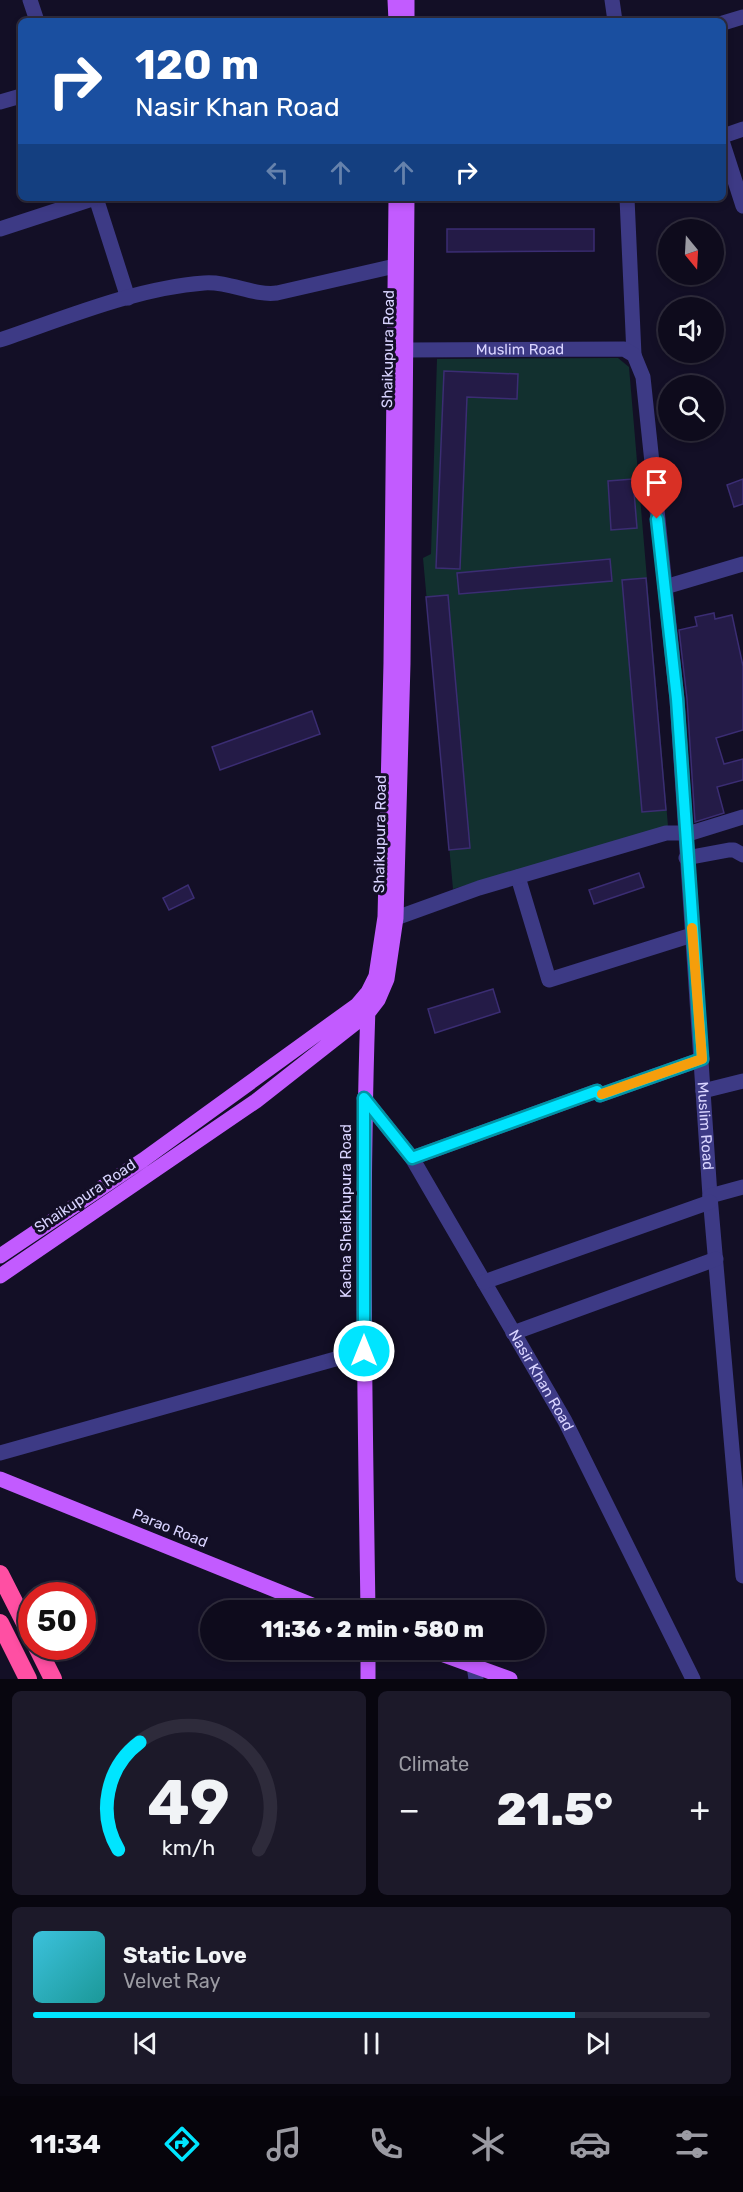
<!DOCTYPE html>
<html lang="en">
<head>
<meta charset="utf-8">
<style>
  body { margin:0; font-family:Rubik,sans-serif; background:#1c1929; color:#f1f3f6; height:100vh; display:flex; flex-direction:column; font-size:22px; white-space:nowrap }
  * { box-sizing:border-box; margin:0 }
  p { font-size:20px; color:#9b9ba3 }
  .icon { flex:none; width:33px; height:33px; fill:none; stroke:currentColor; stroke-width:2; stroke-linecap:round; stroke-linejoin:round }
  .map { position:relative; height:1679px; overflow:hidden }
  .side { display:flex; flex-direction:column; gap:12px; padding:12px; background:#08060f; flex:1 }
  .side>* { flex:none }
  .hud { position:absolute; left:18px; top:18px; width:708px; height:183px; border-radius:9px; box-shadow:0 3px 9px #0003,0 0 0 2px #2e2b3b; background:#1a4fa0; color:#fff; overflow:hidden }
  .needle { width:39px; rotate:162deg }
  .buttons { position:absolute; left:658px; top:219px; display:grid; gap:12px }
  .buttons a { display:grid; place-items:center; width:66px; height:66px; border-radius:50%; background:#0e0b1c; box-shadow:0 3px 9px #0003,0 0 0 2px #2e2b3b; font-size:30px }
  .speed { position:absolute; left:18px; top:1582px; display:flex; gap:12px; font-size:30px; font-weight:700; text-align:center }
  .speed>* { display:grid; place-content:center; width:78px; height:78px; border-radius:50%; background:#0e0b1c; box-shadow:0 3px 9px #0003,0 0 0 2px #2e2b3b; line-height:1 }
  .speed .limit { border:9px solid #d22; background:#fff; color:#111 }
  .pin { position:absolute; display:grid; place-items:center; width:51px; height:51px; color:#fff; margin:-62px -26px; border-radius:50% 50% 50% 0; rotate:-45deg; box-shadow:0 0 6px #0007 }
  .pin .icon { rotate:45deg }
  .me { position:absolute; width:66px; margin:-33px; rotate:0deg; stroke-linejoin:round; filter:drop-shadow(0 0 4px #0008) }
  .turn { display:flex; align-items:center; gap:21px; height:126px; padding:0 18px; font-size:27px }
  .turn .icon { width:78px; height:78px; stroke-width:2.5 }
  .turn b { display:block; font-size:42px; line-height:51px }
  .lanes { display:flex; align-items:center; height:57px; padding:0 18px; background:#0003; justify-content:center; gap:30px; direction:ltr }
  .lanes .off { opacity:.35 }
  .big { font-size:45px; font-weight:800; line-height:1.1 }
  .side .widget { flex:1; display:flex; flex-direction:column; justify-content:center; gap:9px; min-width:0; padding:0 21px; border-radius:9px; background:#1c1929 }
  .side .dial { align-items:center; gap:0 }
  .dial svg { height:156px; overflow:visible; fill:none; stroke:#2e2b3b; stroke-width:7; stroke-linecap:round; text-anchor:middle }
  .dial text { fill:#f1f3f6; stroke:none }
  .song { display:flex; align-items:center; gap:18px }
  .cover { width:72px; height:72px; border-radius:9px; background:linear-gradient(135deg,hsl(190 70% 55%),hsl(180 70% 35%)) }
  .played { height:6px; border-radius:3px; background:linear-gradient(90deg,#00e5ff 80%,#2e2b3b 80%) }
  .keys { display:flex; justify-content:space-around; direction:ltr }
  .heat { display:flex; justify-content:space-between; align-items:center; font-size:33px; direction:ltr }
  .side .tiles { flex:1; display:grid; gap:12px; grid-template-columns:1fr 1fr }
  .widget:last-child { grid-column:span 2 }
  .trip { position:absolute; left:200px; top:1600px; width:345px; height:60px; border-radius:30px; background:#0e0b1c; box-shadow:0 3px 9px #0003,0 0 0 2px #2e2b3b; font-weight:800; line-height:60px; text-align:center }
  .menu { display:flex; height:96px; justify-content:space-around; align-items:center; background:#06040b; color:#9b9ba3 }
  .menu .icon { width:42px; height:42px }
  .menu .on { color:#00e5ff }
  .menu b { font-size:27px; color:#f1f3f6 }
  .map>svg:first-child { display:block }
  .green { fill:#12302f }
  .building { fill:#241b47; stroke:#3b2d73; stroke-width:1.5 }
  .lines { fill:none; stroke-linecap:round; stroke-linejoin:round }
  .minor { stroke:#3d3a85; stroke-width:15 }
  .major { stroke:#c25bff; stroke-width:15 }
  .highway { stroke:#ff4fa3; stroke-width:18 }
  .route-casing { stroke:#0095a6; stroke-width:15 }
  .route { stroke:#00e5ff; stroke-width:10 }
  .slow { stroke:#f59e0b; stroke-width:10 }
  .labels { text-anchor:middle; dominant-baseline:central; stroke-width:6; stroke-linejoin:round; paint-order:stroke }
  .street-label { font-size:15px; fill:#d9d4ff; stroke:#130f26 }
</style>
</head>
<body>
<div class="map">
<svg width="743" height="1679" viewBox="0 0 743 1679">
  <rect width="100%" height="100%" fill="#130f26"/>
  <!-- green -->
  <path class="green" d="M 618,358 L 629,367 L 668,826 L 453,889 L 423,558 L 431,554 L 437,359 Z"/>
  <!-- building -->
  <path class="building" d="M 447,229 L 594,229 L 594,251 L 447,252 Z
    M 444,371 L 518,374 L 517,399 L 467,397 L 460,569 L 436,568 Z
    M 633,479 L 637,528 L 611,530 L 608,481 Z
    M 743,479 L 743,504 L 734,507 L 727,485 Z
    M 610,559 L 612,581 L 459,594 L 457,573 Z
    M 646,578 L 666,810 L 642,812 L 622,580 Z
    M 448,595 L 470,848 L 449,850 L 426,597 Z
    M 714,613 L 715,619 L 732,615 L 743,666 L 743,730 L 716,738 L 724,764 L 743,759 L 743,780 L 717,787 L 724,813 L 695,822 L 687,699 L 679,630 L 697,626 L 695,617 Z
    M 312,711 L 320,734 L 220,770 L 212,747 Z
    M 639,873 L 644,887 L 594,904 L 589,890 Z
    M 188,885 L 194,898 L 169,910 L 163,898 Z
    M 493,989 L 500,1012 L 435,1033 L 428,1009 Z"/>
  <g class="lines">
    <!-- minor -->
    <g class="minor">
      <path d="M 30,0 L 37,21"/>
      <path d="M 612,0 L 615,21"/>
      <path d="M 723,23 L 743,17"/>
      <path d="M 0,102 L 21,96"/>
      <path d="M 723,136 L 743,129"/>
      <path d="M 723,144 L 743,206"/>
      <path d="M 96,198 L 128,298"/>
      <path d="M 627,198 L 634,355"/>
      <path d="M 0,229 L 95,198"/>
      <path d="M 0,340 C 65,318 136,288 204,283 C 230,281 253,296 277,293 L 395,266"/>
      <path id="s1" d="M 406,350 L 624,349 L 634,355 L 643,377 L 677,700 L 710,1196 L 743,1576"/>
      <path d="M 665,587 L 743,564"/>
      <path d="M 686,858 L 729,850 L 734,850 L 743,855"/>
      <path d="M 518,877 L 549,980 L 692,935"/>
      <path d="M 396,918 L 479,888 L 666,833 L 691,833 L 743,817"/>
      <path d="M 703,1091 L 743,1081"/>
      <path id="s2" d="M 364,1098 L 412,1158 L 565,1421 L 693,1679"/>
      <path d="M 412,1158 L 597,1091 L 600,1095 L 702,1059"/>
      <path d="M 710,1196 L 743,1187"/>
      <path d="M 484,1282 L 710,1202"/>
      <path d="M 513,1333 L 716,1259"/>
      <path d="M 0,1453 L 364,1351"/>
      <path d="M 474,1666 L 476,1679"/>
    </g>
    <!-- major -->
    <path class="major" d="M 395,0 L 396,21
      M 407,0 L 407,21
      M 368,1008 C 361,1209 365,1410 368,1611
      M 0,1256 L 143,1160 L 357,1005 L 368,992 L 376,976 L 385,917 L 391,663 L 396,198
      M 0,1276 L 256,1101 L 368,1013 L 378,1000 L 387,979 L 396,918 L 403,663 L 407,198
      M 0,1479 L 327,1611
      M 430,1650 L 510,1679
      M 368,1679 L 368,1650"/>
    <!-- highway -->
    <path class="highway" d="M 0,1574 L 32,1637
      M 0,1623 L 28,1679
      M 37,1647 L 53,1679"/>
  </g>
  <g class="lines">
    <!-- route casing -->
    <g class="route-casing">
      <path id="route" d="M 364,1351 L 364,1098 L 412,1158 L 597,1091 L 600,1095 L 702,1059 L 677,699 L 657,519"/>
    </g>
    <!-- route -->
    <use href="#route" class="route"/>
    <!-- slow -->
    <path class="slow" d="M 602,1094 L 702,1059 L 692,928"/>
  </g>
  <g class="labels">
    <!-- street labels -->
    <g class="street-label">
      <text transform="translate(388 349) rotate(-89)">Shaikupura Road</text>
      <text stroke="none"><textPath href="#s1" startOffset="114">Muslim Road</textPath></text>
      <text transform="translate(380 834) rotate(-89)">Shaikupura Road</text>
      <text stroke="none"><textPath href="#s1" startOffset="1005">Muslim Road</textPath></text>
      <text transform="translate(85 1196) rotate(-34)">Shaikupura Road</text>
      <text transform="translate(346 1211) rotate(-90)">Kacha Sheikhupura Road</text>
      <text stroke="none"><textPath href="#s2" startOffset="334">Nasir Khan Road</textPath></text>
      <text transform="translate(170 1528) rotate(22)">Parao Road</text>
    </g>
  </g>
</svg>
<div class="buttons">
<a><svg class="needle" viewBox="-14 -14 28 28"><path d="M0-13l5 13h-10z" fill="#e53935"/><path d="M0 13l5-13h-10z" fill="#9b9ba3"/></svg></a>
<a><svg class="icon" aria-label="sound" viewBox="0 0 24 24"><path d="M4 9h4l5-4v14l-5-4H4zM17 9q2 3 0 6"/></svg></a>
<a><svg class="icon" aria-label="search" viewBox="0 0 24 24"><circle cx="10" cy="10" r="6"/><path d="M15 15l6 6"/></svg></a>
</div>
<div class="speed"><div class="limit">50</div></div>
<div class="pin" style="left:657px;top:519px;background:#d93025"><svg class="icon" aria-label="arrive" viewBox="0 0 24 24"><path d="M6 21V4h12l-3 4 3 4H6"/></svg></div>
<svg class="me" style="left:364px;top:1351px" viewBox="-20 -20 40 40"><circle r="17" fill="#00e5ff" stroke="#fff" stroke-width="3"/><path d="M0-11L8 9 0 5-8 9z" fill="#fff"/></svg>
<div class="trip">11:36 · 2 min · 580 m</div>
<div class="hud">
<div class="turn"><svg class="icon" aria-label="right" viewBox="0 0 24 24"><path d="M7 20v-9h11M14 6l5 5-5 5"/></svg><div><b>120 m</b>Nasir Khan Road</div></div>
<div class="lanes"><svg class="icon off" aria-label="left" viewBox="0 0 24 24"><path d="M17 20v-9H6M10 6l-5 5 5 5"/></svg><svg class="icon off" aria-label="ahead" viewBox="0 0 24 24"><path d="M12 20V5M6 11l6-6 6 6"/></svg><svg class="icon off" aria-label="ahead" viewBox="0 0 24 24"><path d="M12 20V5M6 11l6-6 6 6"/></svg><svg class="icon" aria-label="right" viewBox="0 0 24 24"><path d="M7 20v-9h11M14 6l5 5-5 5"/></svg></div>
</div>
</div>
<section class="side">
<div class="tiles">
<div class="widget dial"><svg viewBox="0 0 100 80">
<path d="M14 69A42 42 0 1 1 86 69"/>
<path d="M14 69A42 42 0 0 1 25 14" stroke="#00e5ff"/>
<text x="50" y="56" font-size="32" font-weight="700">49</text>
<text x="50" y="72" font-size="11">km/h</text>
</svg></div>
<div class="widget"><p>Climate</p>
<div class="heat"><a>−</a><b class="big">21.5°</b><a>+</a></div>
</div>
<div class="widget">
<div class="song"><i class="cover"></i><div><b>Static Love</b><p>Velvet Ray</p></div></div>
<div class="played"></div>
<div class="keys"><svg class="icon" aria-label="previous" viewBox="0 0 24 24"><path d="M18 5L8 12l10 7zM5 5v14"/></svg><svg class="icon" aria-label="pause" viewBox="0 0 24 24"><path d="M8 5v14M16 5v14"/></svg><svg class="icon" aria-label="next" viewBox="0 0 24 24"><path d="M6 5l10 7-10 7zM19 5v14"/></svg></div>
</div>
</div>
</section>
<nav class="menu">
<b>11:34</b>
<svg class="icon on" aria-label="directions" viewBox="0 0 24 24"><path d="M12 3l9 9-9 9-9-9zM9 14v-3h6M13 9l2 2-2 2"/></svg>
<svg class="icon" aria-label="music" viewBox="0 0 24 24"><path d="M9 18V5l10-2v13"/><circle cx="6" cy="18" r="3"/><circle cx="16" cy="16" r="3"/></svg>
<svg class="icon" aria-label="phone" viewBox="0 0 24 24"><path d="M5 4h4l2 5-3 2q2 4 5 5l2-3 5 2v4C11 20 4 13 5 4z"/></svg>
<svg class="icon" aria-label="climate" viewBox="0 0 24 24"><path d="M12 3v18M4 7l16 10M4 17L20 7"/></svg>
<svg class="icon" aria-label="car" viewBox="0 0 24 24"><path d="M5 17H2v-5l4-1 3-4h7l3 4 3 1v5h-3M9 17h6M6 11h13"/><circle cx="7" cy="17" r="2"/><circle cx="17" cy="17" r="2"/></svg>
<svg class="icon" aria-label="filters" viewBox="0 0 24 24"><path d="M4 7h16M4 17h16"/><circle cx="9" cy="7" r="2"/><circle cx="15" cy="17" r="2"/></svg>
</nav>
</body>
</html>
